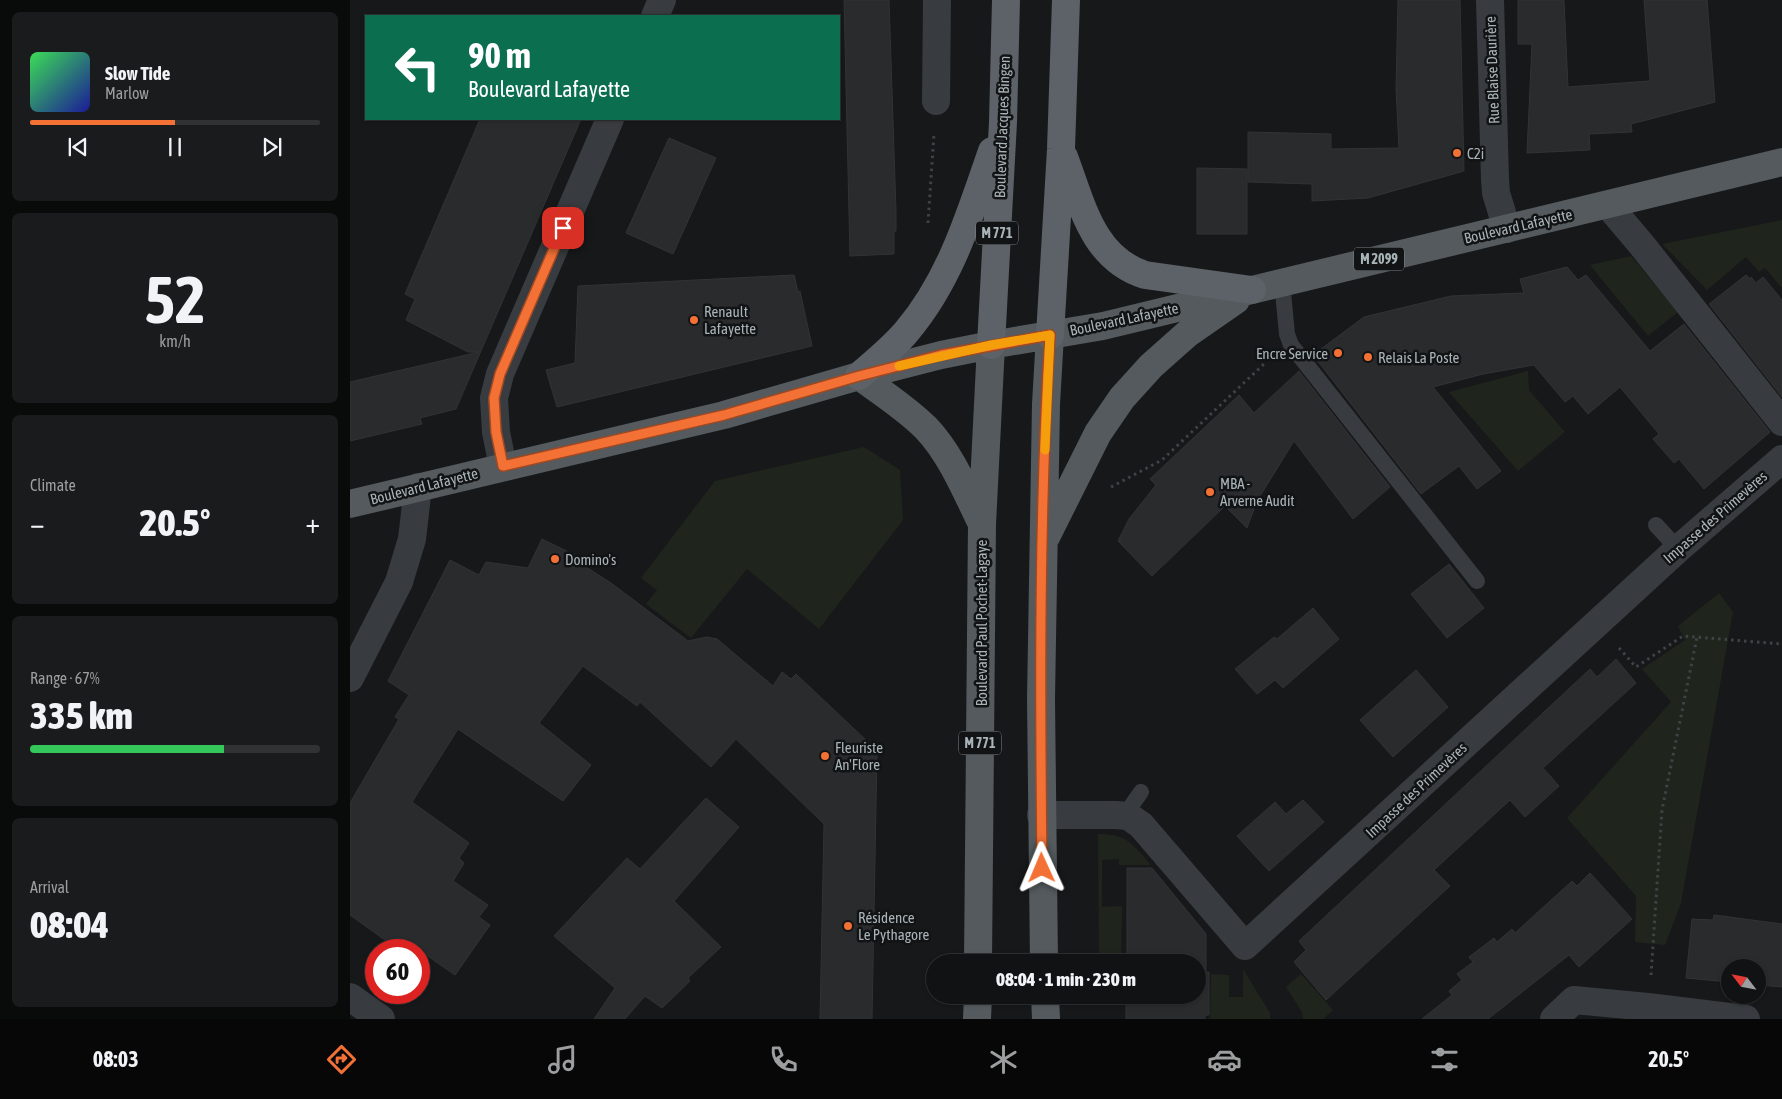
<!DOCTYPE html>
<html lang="en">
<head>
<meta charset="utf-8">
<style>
  body { margin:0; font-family:"Asap Condensed",sans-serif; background:#1a1b1c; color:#f1f3f6; height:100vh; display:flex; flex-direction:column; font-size:19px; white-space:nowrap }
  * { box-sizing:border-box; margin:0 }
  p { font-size:16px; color:#9c9ea0 }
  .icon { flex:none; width:28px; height:28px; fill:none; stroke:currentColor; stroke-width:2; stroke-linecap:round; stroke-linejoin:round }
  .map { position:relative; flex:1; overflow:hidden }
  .details { display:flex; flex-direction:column; gap:12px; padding:12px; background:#090a0a; width:350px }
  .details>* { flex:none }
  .top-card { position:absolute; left:15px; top:15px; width:475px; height:105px; border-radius:0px; box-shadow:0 1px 4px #0004,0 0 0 1px #303233; background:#0b6e4f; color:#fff; overflow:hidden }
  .needle { width:32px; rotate:302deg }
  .tools { position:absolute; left:1371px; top:959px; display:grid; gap:10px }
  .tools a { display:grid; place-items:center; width:45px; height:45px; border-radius:50%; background:#111213; box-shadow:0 1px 4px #0004,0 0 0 1px #303233; font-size:25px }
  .speed { position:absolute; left:15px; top:939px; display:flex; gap:10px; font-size:25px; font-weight:700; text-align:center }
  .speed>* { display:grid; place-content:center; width:65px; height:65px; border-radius:50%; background:#111213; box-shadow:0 1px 4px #0004,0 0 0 1px #303233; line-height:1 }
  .speed .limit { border:8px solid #d22; background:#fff; color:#111 }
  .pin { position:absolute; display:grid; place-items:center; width:42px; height:42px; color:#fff; margin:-21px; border-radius:10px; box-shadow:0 2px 8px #0006 }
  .me { position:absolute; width:55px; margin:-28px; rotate:359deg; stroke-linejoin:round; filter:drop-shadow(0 0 4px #0008) }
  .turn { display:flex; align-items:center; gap:18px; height:105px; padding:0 20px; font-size:22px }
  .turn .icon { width:65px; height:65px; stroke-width:2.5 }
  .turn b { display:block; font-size:35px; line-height:42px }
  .big { font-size:38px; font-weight:800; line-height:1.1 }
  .details .widget { flex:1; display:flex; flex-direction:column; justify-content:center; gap:8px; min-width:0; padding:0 18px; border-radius:8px; background:#1a1b1c }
  .details .dial { align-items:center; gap:0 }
  .dial b { font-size:65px; line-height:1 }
  .song { display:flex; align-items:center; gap:15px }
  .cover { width:60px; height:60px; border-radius:8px; background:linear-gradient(135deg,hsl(130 70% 55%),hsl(240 70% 35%)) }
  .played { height:5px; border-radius:2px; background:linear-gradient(90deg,#f47135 50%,#303233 50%) }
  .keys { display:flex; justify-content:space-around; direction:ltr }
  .heat { display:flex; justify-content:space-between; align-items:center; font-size:28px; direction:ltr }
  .charge { height:8px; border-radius:4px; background:linear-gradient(90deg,#34c759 67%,#303233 0) }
  .trip { position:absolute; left:576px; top:954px; width:280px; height:50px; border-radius:25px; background:#111213; box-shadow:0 1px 4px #0004,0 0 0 1px #303233; font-weight:800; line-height:50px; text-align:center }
  .tabs { display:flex; height:80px; justify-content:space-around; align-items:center; background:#070708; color:#9c9ea0 }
  .tabs .icon { width:35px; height:35px }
  .tabs .selected { color:#f47135 }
  .tabs b { font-size:22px; color:#f1f3f6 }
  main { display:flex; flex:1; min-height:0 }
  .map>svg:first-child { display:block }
  .green { fill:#1f251d }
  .building { fill:#2a2b2d; stroke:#313335 }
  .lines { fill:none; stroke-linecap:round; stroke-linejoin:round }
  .path { stroke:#3e4346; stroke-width:3; stroke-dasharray:2.5 4; stroke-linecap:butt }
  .service { stroke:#383b3f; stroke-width:16 }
  .minor { stroke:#383b3f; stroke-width:28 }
  .primary { stroke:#545a5e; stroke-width:28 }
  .trunk { stroke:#5c6267; stroke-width:28 }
  .route-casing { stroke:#9f4922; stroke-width:12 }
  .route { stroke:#f47135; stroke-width:9 }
  .slow { stroke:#f59e0b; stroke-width:9 }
  .poi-dot { fill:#f47135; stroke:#121314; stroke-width:2 }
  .labels { text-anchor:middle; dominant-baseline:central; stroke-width:5; stroke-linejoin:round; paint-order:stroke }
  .shield { fill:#121314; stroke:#7c8488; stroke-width:1 }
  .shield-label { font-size:14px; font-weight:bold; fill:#a9b4b9 }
  .street-label { font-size:15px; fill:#a9b4b9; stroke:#121314 }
  .poi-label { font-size:15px; fill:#a9b4b9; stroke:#121314; text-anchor:start }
</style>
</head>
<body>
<main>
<section class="details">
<div class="widget">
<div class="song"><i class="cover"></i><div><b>Slow Tide</b><p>Marlow</p></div></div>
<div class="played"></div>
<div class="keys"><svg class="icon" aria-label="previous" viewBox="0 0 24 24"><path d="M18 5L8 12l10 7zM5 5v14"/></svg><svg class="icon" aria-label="pause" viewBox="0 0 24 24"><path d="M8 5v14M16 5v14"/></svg><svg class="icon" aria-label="next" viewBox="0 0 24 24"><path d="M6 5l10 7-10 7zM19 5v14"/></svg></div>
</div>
<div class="widget dial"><b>52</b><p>km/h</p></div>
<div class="widget"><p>Climate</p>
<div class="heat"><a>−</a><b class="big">20.5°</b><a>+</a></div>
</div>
<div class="widget"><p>Range · 67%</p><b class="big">335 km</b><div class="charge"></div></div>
<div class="widget"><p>Arrival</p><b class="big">08:04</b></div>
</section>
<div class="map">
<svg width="1432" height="1019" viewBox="0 0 1432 1019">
  <rect width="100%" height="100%" fill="#171819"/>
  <!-- green -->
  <path class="green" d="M 1432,220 L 1432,288 L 1415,268 L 1409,272 L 1396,257 L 1357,290 L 1312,244 Z
    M 1281,256 L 1328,312 L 1298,336 L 1240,265 Z
    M 1178,371 L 1179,390 L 1215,432 L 1168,471 L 1099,392 Z
    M 514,447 L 550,470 L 553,520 L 469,629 L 397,569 L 341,638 L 296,604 L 307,590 L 291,578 L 365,481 Z
    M 1369,593 L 1383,612 L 1331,903 L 1315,945 L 1285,942 L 1286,896 L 1217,818 L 1321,702 L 1292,669 L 1335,640 L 1328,626 Z
    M 748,834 C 778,834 782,844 801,865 L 769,865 L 769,859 L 752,860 L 752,907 L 772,906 L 771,962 L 749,962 Z
    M 893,969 L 920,1013 L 920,1019 L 857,1019 L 860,1018 L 861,974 L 879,975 L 879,997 L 893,997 Z
    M 951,974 L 983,1010 L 973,1019 L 953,1019 L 952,1012 L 936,987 Z"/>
  <!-- building -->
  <path class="building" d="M 494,0 L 539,0 L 546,211 L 546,231 L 544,231 L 544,254 L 500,256 Z
    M 1048,0 L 1110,0 L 1114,171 L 1018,198 L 962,201 L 962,184 L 898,182 L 898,132 L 981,134 L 981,149 L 1049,148 L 1046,88 Z
    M 1168,0 L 1214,0 L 1218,87 L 1300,81 L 1294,0 L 1357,0 L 1365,102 L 1281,124 L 1282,132 L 1239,134 L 1240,150 L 1177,153 L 1182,44 L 1168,44 Z
    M 130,119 L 231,119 L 106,409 L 70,418 L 72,424 L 0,441 L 0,382 L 129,352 L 118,352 L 56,320 L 65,299 L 55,294 Z
    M 319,138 L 366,158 L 323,254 L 276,233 Z
    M 847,168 L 897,169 L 897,234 L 847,234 Z
    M 1217,267 L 1228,280 L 1236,275 L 1300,351 L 1334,324 L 1420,432 L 1354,489 L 1329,459 L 1324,463 L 1303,439 L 1309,434 L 1270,387 L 1238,414 L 1223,396 L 1215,402 L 1184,365 L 1133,374 L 1083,387 L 1151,471 L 1127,489 L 1109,466 L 1071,494 L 963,355 L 1014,317 L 1101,296 L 1174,293 L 1170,279 Z
    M 444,275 L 448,292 L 450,291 L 462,346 L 207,407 L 196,370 L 225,363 L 228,286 Z
    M 1396,275 L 1400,279 L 1401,277 L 1406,283 L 1413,277 L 1432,300 L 1432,397 L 1359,304 Z
    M 949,371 L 1040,487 L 1003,519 L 944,441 L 907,501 L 897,528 L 875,506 L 802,576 L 768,541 L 779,519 L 806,485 L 800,479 L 889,395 L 904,413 Z
    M 192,539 L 239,562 L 236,567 L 261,583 L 338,641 L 357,637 L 367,639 L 423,686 L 432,672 L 441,679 L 446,674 L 518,742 L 518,753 L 527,752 L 522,1019 L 470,1019 L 474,824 L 386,739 L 361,767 L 290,702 L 287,706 L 233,666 L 189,723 L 241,765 L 213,801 L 108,729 L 62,802 L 119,843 L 109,858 L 114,863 L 103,881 L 138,905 L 129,917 L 140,925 L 105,975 L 69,950 L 49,950 L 0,915 L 0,803 L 49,719 L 45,717 L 59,695 L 38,681 L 71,617 L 100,560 L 129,575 L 136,562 L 178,568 Z
    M 1099,564 L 1134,608 L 1097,638 L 1061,594 Z
    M 963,608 L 989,639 L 933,688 L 925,680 L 907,694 L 885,669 L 924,637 L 927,639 Z
    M 1266,659 L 1286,683 L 1193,768 L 1209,786 L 1175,817 L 1160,800 L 1084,870 L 1100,886 L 976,1000 L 944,962 L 956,950 L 949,941 L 1240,669 L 1247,677 Z
    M 1066,670 L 1098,707 L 1043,757 L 1010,720 Z
    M 356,798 L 389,827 L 324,901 L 371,947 L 338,978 L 340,981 L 312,1008 L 295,996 L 275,1019 L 244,1019 L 265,988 L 204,936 L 277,858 L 290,869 Z
    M 953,800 L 974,822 L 919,871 L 887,836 L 925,802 L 936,814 Z
    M 777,868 L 802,868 L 856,934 L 856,972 L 859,972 L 859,1015 L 855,1015 L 855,1019 L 776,1019 L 776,995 L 848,995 L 848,962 L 777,962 Z
    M 1240,873 L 1282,919 L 1229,967 L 1219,955 L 1138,1019 L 1072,1019 L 1102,995 L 1099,991 L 1112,980 L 1107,974 L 1123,962 L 1119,957 L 1144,938 L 1147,942 L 1162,929 L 1165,933 L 1222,881 L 1227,886 Z
    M 1364,915 L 1432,924 L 1432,987 L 1408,985 L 1408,968 L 1380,968 L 1380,982 L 1336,978 L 1342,919 L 1363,920 Z"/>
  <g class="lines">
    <!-- path -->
    <path class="path" d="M 578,223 L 584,134
      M 761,487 L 812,460 L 915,363 L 916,359
      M 1269,648 L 1286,667 L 1333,636 L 1432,644
      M 1301,975 L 1312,810 L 1347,637
      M 728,1001 L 774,1001"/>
    <!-- service -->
    <path class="service" d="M 932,282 L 937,334 L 941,345 L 1127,581
      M 1306,525 L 1328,549
      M 774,816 L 791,792"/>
    <!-- minor -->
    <path class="minor" d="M 1140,0 L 1145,179 L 1146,193 L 1157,229
      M 305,16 L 312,0
      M 586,101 L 587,0
      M 1258,205 L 1291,244 L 1432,422
      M 153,467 L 146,432 L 144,398 L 150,374 L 260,119
      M 0,678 L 49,582 L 62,539 L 68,487
      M 691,815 L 766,815 L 778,816 L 791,825 L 895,946 L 1328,549 L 1432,459
      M 0,997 L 31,1019
      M 1204,1019 L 1224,1000 L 1298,1007 L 1396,1019"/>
    <!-- primary -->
    <path class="primary" d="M 509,376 C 531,392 556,408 576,428 C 600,453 615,489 630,520
      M 0,504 L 374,415 L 509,376 L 591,355 L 641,345 L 753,326 L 1432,162
      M 696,537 L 748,433 L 772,398 L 801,366 L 837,334 L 886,300
      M 628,962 L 632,524 L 641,345
      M 694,962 L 691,699 L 696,404 L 700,335
      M 695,995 L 696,1019
      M 627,1019 L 628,995"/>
    <!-- trunk -->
    <path class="trunk" d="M 714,157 C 732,204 742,258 795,275 L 902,290
      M 700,335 L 711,149 L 716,0
      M 641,345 L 653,122 L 656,0
      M 509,376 C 525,362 543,348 557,331 C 601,279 620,214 642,151"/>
  </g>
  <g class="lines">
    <!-- route casing -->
    <g class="route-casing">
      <path id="route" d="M 213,228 L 150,374 L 144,398 L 146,432 L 153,466 L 374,415 L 509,376 L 591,355 L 700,335 C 689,512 690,691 692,868"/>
    </g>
    <!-- route -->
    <use href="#route" class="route"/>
    <!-- slow -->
    <path class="slow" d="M 549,366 L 641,345 L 700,335 L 695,450"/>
  </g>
  <!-- markers -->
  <g class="poi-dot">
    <circle cx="1107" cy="153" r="5"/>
    <circle cx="344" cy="320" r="5"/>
    <circle cx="988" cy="353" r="5"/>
    <circle cx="1018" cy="357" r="5"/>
    <circle cx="860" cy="492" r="5"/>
    <circle cx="205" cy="559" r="5"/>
    <circle cx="475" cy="756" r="5"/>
    <circle cx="498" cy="926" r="5"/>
  </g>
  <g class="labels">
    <!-- shield labels -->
    <g class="shield">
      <rect x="626" y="221.5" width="42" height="23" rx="4"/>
      <rect x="1004" y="247.5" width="50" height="23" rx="4"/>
      <rect x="609" y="731.5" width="42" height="23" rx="4"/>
    </g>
    <g class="shield-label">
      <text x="647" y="233">M 771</text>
      <text x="1029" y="259">M 2099</text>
      <text x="630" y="743">M 771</text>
    </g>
    <!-- street labels -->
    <g class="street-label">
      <text transform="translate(1142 70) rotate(-92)">Rue Blaise Daurière</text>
      <text transform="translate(652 127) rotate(-88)">Boulevard Jacques Bingen</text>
      <text transform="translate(1168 226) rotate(-13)">Boulevard Lafayette</text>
      <text transform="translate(774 319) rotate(-12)">Boulevard Lafayette</text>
      <text transform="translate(74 486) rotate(-14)">Boulevard Lafayette</text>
      <text transform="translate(1365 517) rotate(-41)">Impasse des Primevères</text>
      <text transform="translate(631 623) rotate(-90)">Boulevard Paul Pochet-Lagaye</text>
      <text transform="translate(1066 790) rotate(-43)">Impasse des Primevères</text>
    </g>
    <!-- poi labels -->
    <g class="poi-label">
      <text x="1117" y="153">C2i</text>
      <text x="354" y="311">Renault<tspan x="354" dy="17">Lafayette</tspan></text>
      <text x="978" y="353" text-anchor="end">Encre Service</text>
      <text x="1028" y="357">Relais La Poste</text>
      <text x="870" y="483">MBA -<tspan x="870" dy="17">Arverne Audit</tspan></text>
      <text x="215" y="559">Domino's</text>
      <text x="485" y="747">Fleuriste<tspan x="485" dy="17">An'Flore</tspan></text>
      <text x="508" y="917">Résidence<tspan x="508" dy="17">Le Pythagore</tspan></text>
    </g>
  </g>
</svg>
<div class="tools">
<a><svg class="needle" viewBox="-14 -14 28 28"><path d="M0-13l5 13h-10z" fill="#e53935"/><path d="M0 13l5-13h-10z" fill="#9c9ea0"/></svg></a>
</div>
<div class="speed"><div class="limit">60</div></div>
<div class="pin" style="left:213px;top:228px;background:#d93025"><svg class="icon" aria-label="arrive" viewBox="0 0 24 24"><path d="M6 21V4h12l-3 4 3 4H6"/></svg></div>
<svg class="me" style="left:692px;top:868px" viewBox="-20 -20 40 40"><path d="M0-17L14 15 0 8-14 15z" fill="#f47135" stroke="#fff" stroke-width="4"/></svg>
<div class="trip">08:04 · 1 min · 230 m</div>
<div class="top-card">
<div class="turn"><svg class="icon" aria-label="left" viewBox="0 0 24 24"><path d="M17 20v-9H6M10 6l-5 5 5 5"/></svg><div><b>90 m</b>Boulevard Lafayette</div></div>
</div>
</div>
</main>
<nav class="tabs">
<b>08:03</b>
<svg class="icon selected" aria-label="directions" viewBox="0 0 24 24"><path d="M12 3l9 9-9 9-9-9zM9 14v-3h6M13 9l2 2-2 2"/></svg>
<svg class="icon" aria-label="music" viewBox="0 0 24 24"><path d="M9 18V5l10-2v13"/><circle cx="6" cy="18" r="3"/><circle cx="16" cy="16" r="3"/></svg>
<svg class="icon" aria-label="phone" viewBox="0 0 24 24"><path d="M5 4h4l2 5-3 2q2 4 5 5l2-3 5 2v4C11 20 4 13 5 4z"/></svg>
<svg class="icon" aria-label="climate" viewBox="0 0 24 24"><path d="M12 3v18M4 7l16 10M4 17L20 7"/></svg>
<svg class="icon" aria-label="car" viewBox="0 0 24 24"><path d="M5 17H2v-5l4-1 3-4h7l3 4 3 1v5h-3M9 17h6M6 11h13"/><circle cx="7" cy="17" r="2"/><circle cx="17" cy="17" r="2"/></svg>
<svg class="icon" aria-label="filters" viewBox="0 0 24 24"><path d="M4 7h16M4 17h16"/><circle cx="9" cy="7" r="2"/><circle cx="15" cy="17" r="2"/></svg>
<b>20.5°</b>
</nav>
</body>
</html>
